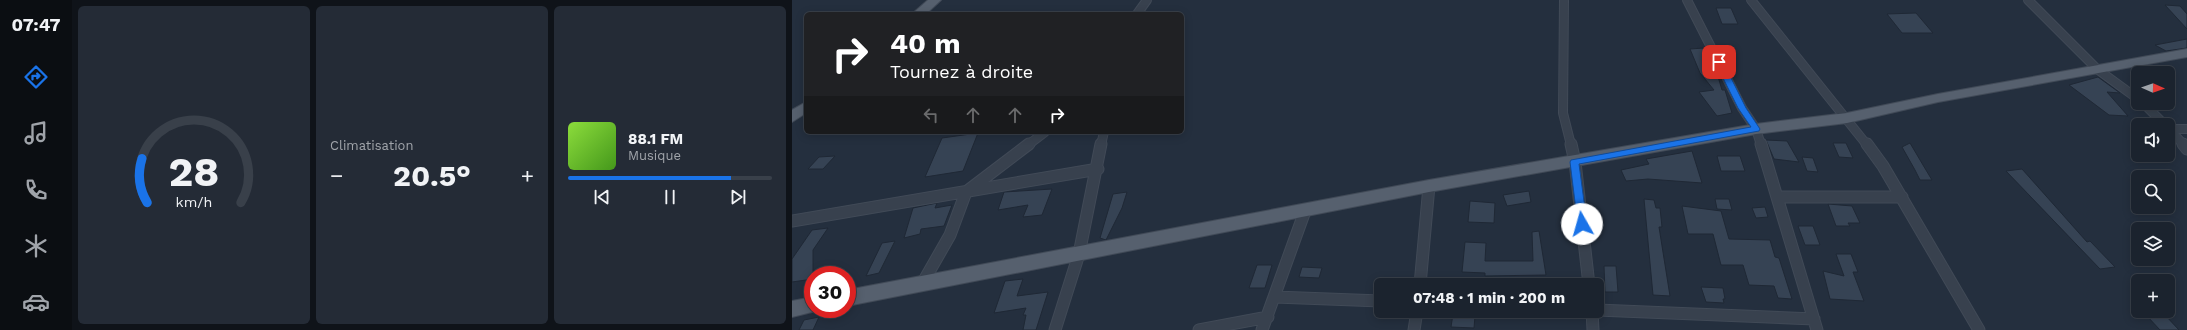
<!DOCTYPE html>
<html lang="fr">
<head>
<meta charset="utf-8">
<style>
  body { margin:0; font-family:"Work Sans",sans-serif; background:#242b36; color:#f1f3f6; height:100vh; display:flex; flex-direction:column; font-size:15px; white-space:nowrap }
  * { box-sizing:border-box; margin:0 }
  p { font-size:13px; color:#a0a4aa }
  .icon { flex:none; width:22px; height:22px; fill:none; stroke:currentColor; stroke-width:2; stroke-linecap:round; stroke-linejoin:round }
  .map { position:relative; flex:1; overflow:hidden }
  .panel { display:flex; flex-direction:column; gap:6px; padding:6px; background:#0f1319; width:720px }
  .panel>* { flex:none }
  .top-card { position:absolute; left:12px; top:12px; width:380px; height:122px; border-radius:6px; box-shadow:0 2px 10px #0003,0 0 0 1px #39404a; background:#202124; color:#fff; overflow:hidden }
  .needle { width:26px; rotate:92deg }
  .fabs { position:absolute; left:1339px; top:66px; display:grid; gap:8px }
  .fabs a { display:grid; place-items:center; width:44px; height:44px; border-radius:6px; background:#1b232e; box-shadow:0 2px 10px #0003,0 0 0 1px #39404a; font-size:20px }
  .speed { position:absolute; left:12px; top:266px; display:flex; gap:8px; font-size:20px; font-weight:700; text-align:center }
  .speed>* { display:grid; place-content:center; width:52px; height:52px; border-radius:50%; background:#1b232e; box-shadow:0 2px 10px #0003,0 0 0 1px #39404a; line-height:1 }
  .speed .limit { border:6px solid #d22; background:#fff; color:#111 }
  .pin { position:absolute; display:grid; place-items:center; width:34px; height:34px; color:#fff; margin:-17px; border-radius:8px; box-shadow:0 2px 6px #0006 }
  .me { position:absolute; width:44px; margin:-22px; rotate:353deg; stroke-linejoin:round; filter:drop-shadow(0 0 3px #0008) }
  .turn { display:flex; align-items:center; gap:14px; height:84px; padding:0 20px; font-size:18px }
  .turn .icon { width:52px; height:52px; stroke-width:2.5 }
  .turn b { display:block; font-size:28px; line-height:34px }
  .lanes { display:flex; align-items:center; height:38px; padding:0 20px; background:#0003; justify-content:center; gap:20px; direction:ltr }
  .lanes .off { opacity:.35 }
  .big { font-size:30px; font-weight:700; line-height:1.1 }
  .panel .widget { flex:1; display:flex; flex-direction:column; justify-content:center; gap:6px; min-width:0; padding:0 14px; border-radius:6px; background:#242b36 }
  .panel .dial { align-items:center; gap:0 }
  .dial svg { height:104px; overflow:visible; fill:none; stroke:#39404a; stroke-width:7; stroke-linecap:round; text-anchor:middle }
  .dial text { fill:#f1f3f6; stroke:none }
  .song { display:flex; align-items:center; gap:12px }
  .cover { width:48px; height:48px; border-radius:6px; background:linear-gradient(135deg,hsl(90 70% 55%),hsl(100 70% 35%)) }
  .played { height:4px; border-radius:2px; background:linear-gradient(90deg,#1a73e8 80%,#39404a 80%) }
  .keys { display:flex; justify-content:space-around; direction:ltr }
  .heat { display:flex; justify-content:space-between; align-items:center; font-size:22px; direction:ltr }
  .panel .tiles { flex:1; display:grid; gap:6px; grid-template-columns:repeat(3,1fr) }
  .trip { position:absolute; left:582px; top:278px; width:230px; height:40px; border-radius:6px; background:#1b232e; box-shadow:0 2px 10px #0003,0 0 0 1px #39404a; font-weight:700; line-height:40px; text-align:center }
  main { display:flex; flex:1; min-height:0 }
  .tab-bar { display:flex; flex-direction:column; width:72px; justify-content:space-around; align-items:center; background:#0b0e12; color:#a0a4aa }
  .tab-bar .icon { width:28px; height:28px }
  .tab-bar .selected { color:#1a73e8 }
  .tab-bar b { font-size:18px; color:#f1f3f6 }
  .map>svg:first-child { display:block }
  .building { fill:#364354; stroke:#1f2835 }
  .lines { fill:none; stroke-linecap:round; stroke-linejoin:round }
  .street-far1-casing { stroke:#414a57; stroke-width:10 }
  .street-casing { stroke:#414a57; stroke-width:13 }
  .primary-casing { stroke:#414a57; stroke-width:2 }
  .street-far1 { stroke:#38414e; stroke-width:8 }
  .street { stroke:#38414e; stroke-width:11 }
  .primary { fill:#56606e; fill-rule:evenodd }
  .route { fill:#1a73e8; stroke:#114b97 }
</style>
</head>
<body>
<main>
<nav class="tab-bar">
<b>07:47</b>
<svg class="icon selected" aria-label="directions" viewBox="0 0 24 24"><path d="M12 3l9 9-9 9-9-9zM9 14v-3h6M13 9l2 2-2 2"/></svg>
<svg class="icon" aria-label="music" viewBox="0 0 24 24"><path d="M9 18V5l10-2v13"/><circle cx="6" cy="18" r="3"/><circle cx="16" cy="16" r="3"/></svg>
<svg class="icon" aria-label="phone" viewBox="0 0 24 24"><path d="M5 4h4l2 5-3 2q2 4 5 5l2-3 5 2v4C11 20 4 13 5 4z"/></svg>
<svg class="icon" aria-label="climate" viewBox="0 0 24 24"><path d="M12 3v18M4 7l16 10M4 17L20 7"/></svg>
<svg class="icon" aria-label="car" viewBox="0 0 24 24"><path d="M5 17H2v-5l4-1 3-4h7l3 4 3 1v5h-3M9 17h6M6 11h13"/><circle cx="7" cy="17" r="2"/><circle cx="17" cy="17" r="2"/></svg>
</nav>
<section class="panel">
<div class="tiles">
<div class="widget dial"><svg viewBox="0 0 100 80">
<path d="M14 69A42 42 0 1 1 86 69"/>
<path d="M14 69A42 42 0 0 1 10 35" stroke="#1a73e8"/>
<text x="50" y="56" font-size="32" font-weight="700">28</text>
<text x="50" y="72" font-size="11">km/h</text>
</svg></div>
<div class="widget"><p>Climatisation</p>
<div class="heat"><a>−</a><b class="big">20.5°</b><a>+</a></div>
</div>
<div class="widget">
<div class="song"><i class="cover"></i><div><b>88.1 FM</b><p>Musique</p></div></div>
<div class="played"></div>
<div class="keys"><svg class="icon" aria-label="previous" viewBox="0 0 24 24"><path d="M18 5L8 12l10 7zM5 5v14"/></svg><svg class="icon" aria-label="pause" viewBox="0 0 24 24"><path d="M8 5v14M16 5v14"/></svg><svg class="icon" aria-label="next" viewBox="0 0 24 24"><path d="M6 5l10 7-10 7zM19 5v14"/></svg></div>
</div>
</div>
</section>
<div class="map">
<svg width="1395" height="330" viewBox="0 0 1395 330">
  <rect width="100%" height="100%" fill="#242f3e"/>
  <!-- building -->
  <path class="building" d="M 1373,5 L 1388,6 L 1395,14 L 1395,29 Z
    M 924,8 L 939,8 L 946,24 L 930,24 Z
    M 1124,13 L 1141,33 L 1110,33 L 1095,14 Z
    M 1395,39 L 1395,48 L 1374,51 L 1363,45 Z
    M 912,48 L 924,70 L 930,90 L 933,90 L 940,113 L 925,116 L 907,92 L 922,90 L 908,73 L 898,49 Z
    M 1306,77 L 1328,93 L 1315,92 L 1336,116 L 1317,115 L 1277,85 Z
    M 186,133 L 171,171 L 133,177 L 150,138 Z
    M 974,140 L 995,141 L 1007,162 L 982,159 Z
    M 1041,143 L 1054,143 L 1061,158 L 1047,157 Z
    M 1118,143 L 1131,165 L 1140,180 L 1128,180 L 1123,170 L 1110,147 Z
    M 900,151 L 910,183 L 856,179 L 834,181 L 829,170 L 857,164 L 854,159 Z
    M 43,156 L 31,169 L 16,169 L 27,157 Z
    M 925,156 L 948,156 L 953,171 L 929,171 Z
    M 1010,157 L 1021,158 L 1026,172 L 1015,171 Z
    M 1230,169 L 1295,242 L 1298,241 L 1323,267 L 1308,269 L 1214,171 Z
    M 260,189 L 250,215 L 231,217 L 236,205 L 206,210 L 212,192 Z
    M 737,191 L 739,202 L 715,206 L 711,195 Z
    M 335,192 L 330,208 L 314,240 L 308,238 L 321,194 Z
    M 852,199 L 862,200 L 864,208 L 868,208 L 870,227 L 867,227 L 878,296 L 861,295 Z
    M 923,199 L 937,199 L 940,210 L 925,209 Z
    M 678,201 L 703,203 L 702,223 L 676,222 Z
    M 145,203 L 143,208 L 160,205 L 152,226 L 129,229 L 128,234 L 112,238 L 121,208 Z
    M 1036,204 L 1060,206 L 1068,223 L 1056,223 L 1058,226 L 1044,226 Z
    M 890,206 L 929,211 L 937,239 L 978,240 L 983,257 L 987,258 L 1000,299 L 986,298 L 982,286 L 957,285 L 951,265 L 929,265 L 921,234 L 896,234 Z
    M 973,207 L 976,217 L 964,218 L 960,208 Z
    M 1006,226 L 1021,226 L 1028,245 L 1013,245 Z
    M 36,228 L 21,250 L 21,279 L 0,282 L 0,259 L 20,230 Z
    M 747,231 L 754,275 L 693,276 L 693,273 L 670,272 L 673,242 L 694,243 L 693,261 L 741,261 L 740,232 Z
    M 103,241 L 87,273 L 74,276 L 90,243 Z
    M 1044,254 L 1059,254 L 1066,272 L 1061,272 L 1072,301 L 1038,299 L 1031,271 L 1052,276 Z
    M 465,265 L 480,265 L 473,288 L 457,288 Z
    M 812,266 L 824,266 L 826,292 L 813,292 Z
    M 510,267 L 530,268 L 527,278 L 507,277 Z
    M 231,279 L 225,296 L 256,292 L 244,330 L 231,330 L 234,315 L 231,315 L 234,308 L 202,313 L 213,281 Z
    M 909,287 L 931,288 L 933,299 L 931,299 L 932,303 L 914,302 Z
    M 661,314 L 683,316 L 682,328 L 659,327 Z
    M 1373,315 L 1387,330 L 1368,330 L 1355,316 Z
    M 27,317 L 21,330 L 7,330 L 12,320 Z"/>
  <g class="lines">
    <!-- street-far1 casing -->
    <g class="street-far1-casing">
      <path id="street-far1" d="M 772,0 L 771,113 L 779,145
        M 895,0 L 950,108 L 964,129 L 969,145
        M 959,0 L 1075,145
        M 1236,0 L 1305,69 L 1346,99
        M 345,14 L 355,0
        M 1351,103 L 1373,125
        M 1376,128 L 1392,145
        M 1376,129 L 1395,129
        M 236,145 L 253,132
        M 309,145 L 312,132"/>
    </g>
    <!-- street casing -->
    <g class="street-casing">
      <path id="street" d="M 779,144 L 783,162 L 797,285
        M 969,144 L 1025,330
        M 1075,144 L 1091,166 L 1187,330
        M 1391,144 L 1395,149
        M 985,197 L 1110,197
        M 0,221 L 306,169
        M 130,284 L 158,235 L 174,192 L 237,144
        M 628,285 L 637,186
        M 483,297 L 589,301
        M 805,310 L 1022,319
        M 800,311 L 801,330
        M 263,330 L 287,254 L 309,144
        M 407,330 L 476,317
        M 470,330 L 513,211
        M 622,330 L 625,311"/>
    </g>
    <!-- primary casing -->
    <g class="primary-casing">
      <path id="primary" d="M 136,0 L 149,0 L 134,14 L 120,14 Z
        M 1395,49 L 1395,57 L 1146,102 L 1055,123 L 964,134 L 637,192 L 55,306 L 55,290 L 637,180 L 964,124 L 1055,113 L 1146,94 Z
        M 14,102 L 14,113 L 0,122 L 0,110 Z
        M 21,297 L 21,309 L 29,309 L 28,310 L 0,317 L 0,301 Z"/>
    </g>
    <!-- street-far1 -->
    <use href="#street-far1" class="street-far1"/>
    <!-- street -->
    <use href="#street" class="street"/>
    <!-- primary -->
    <use href="#primary" class="primary"/>
  </g>
  <!-- route -->
  <path class="route" d="M 924,60 L 931,62 L 954,108 L 968,129 L 967,131 L 787,164 L 795,224 L 790,227 L 786,226 L 778,162 L 779,160 L 959,127 L 946,108 L 923,62 Z"/>
</svg>
<div class="fabs">
<a><svg class="needle" viewBox="-14 -14 28 28"><path d="M0-13l5 13h-10z" fill="#e53935"/><path d="M0 13l5-13h-10z" fill="#a0a4aa"/></svg></a>
<a><svg class="icon" aria-label="sound" viewBox="0 0 24 24"><path d="M4 9h4l5-4v14l-5-4H4zM17 9q2 3 0 6"/></svg></a>
<a><svg class="icon" aria-label="search" viewBox="0 0 24 24"><circle cx="10" cy="10" r="6"/><path d="M15 15l6 6"/></svg></a>
<a><svg class="icon" aria-label="layers" viewBox="0 0 24 24"><path d="M12 4l9 5-9 5-9-5zM3 14l9 5 9-5"/></svg></a>
<a>+</a>
</div>
<div class="speed"><div class="limit">30</div></div>
<div class="pin" style="left:927px;top:62px;background:#d93025"><svg class="icon" aria-label="arrive" viewBox="0 0 24 24"><path d="M6 21V4h12l-3 4 3 4H6"/></svg></div>
<svg class="me" style="left:790px;top:224px" viewBox="-20 -20 40 40"><circle r="19" fill="#fff"/><path d="M0-13L10 11 0 6-10 11z" fill="#1a73e8"/></svg>
<div class="trip">07:48 · 1 min · 200 m</div>
<div class="top-card">
<div class="turn"><svg class="icon" aria-label="right" viewBox="0 0 24 24"><path d="M7 20v-9h11M14 6l5 5-5 5"/></svg><div><b>40 m</b>Tournez à droite</div></div>
<div class="lanes"><svg class="icon off" aria-label="left" viewBox="0 0 24 24"><path d="M17 20v-9H6M10 6l-5 5 5 5"/></svg><svg class="icon off" aria-label="ahead" viewBox="0 0 24 24"><path d="M12 20V5M6 11l6-6 6 6"/></svg><svg class="icon off" aria-label="ahead" viewBox="0 0 24 24"><path d="M12 20V5M6 11l6-6 6 6"/></svg><svg class="icon" aria-label="right" viewBox="0 0 24 24"><path d="M7 20v-9h11M14 6l5 5-5 5"/></svg></div>
</div>
</div>
</main>
</body>
</html>
